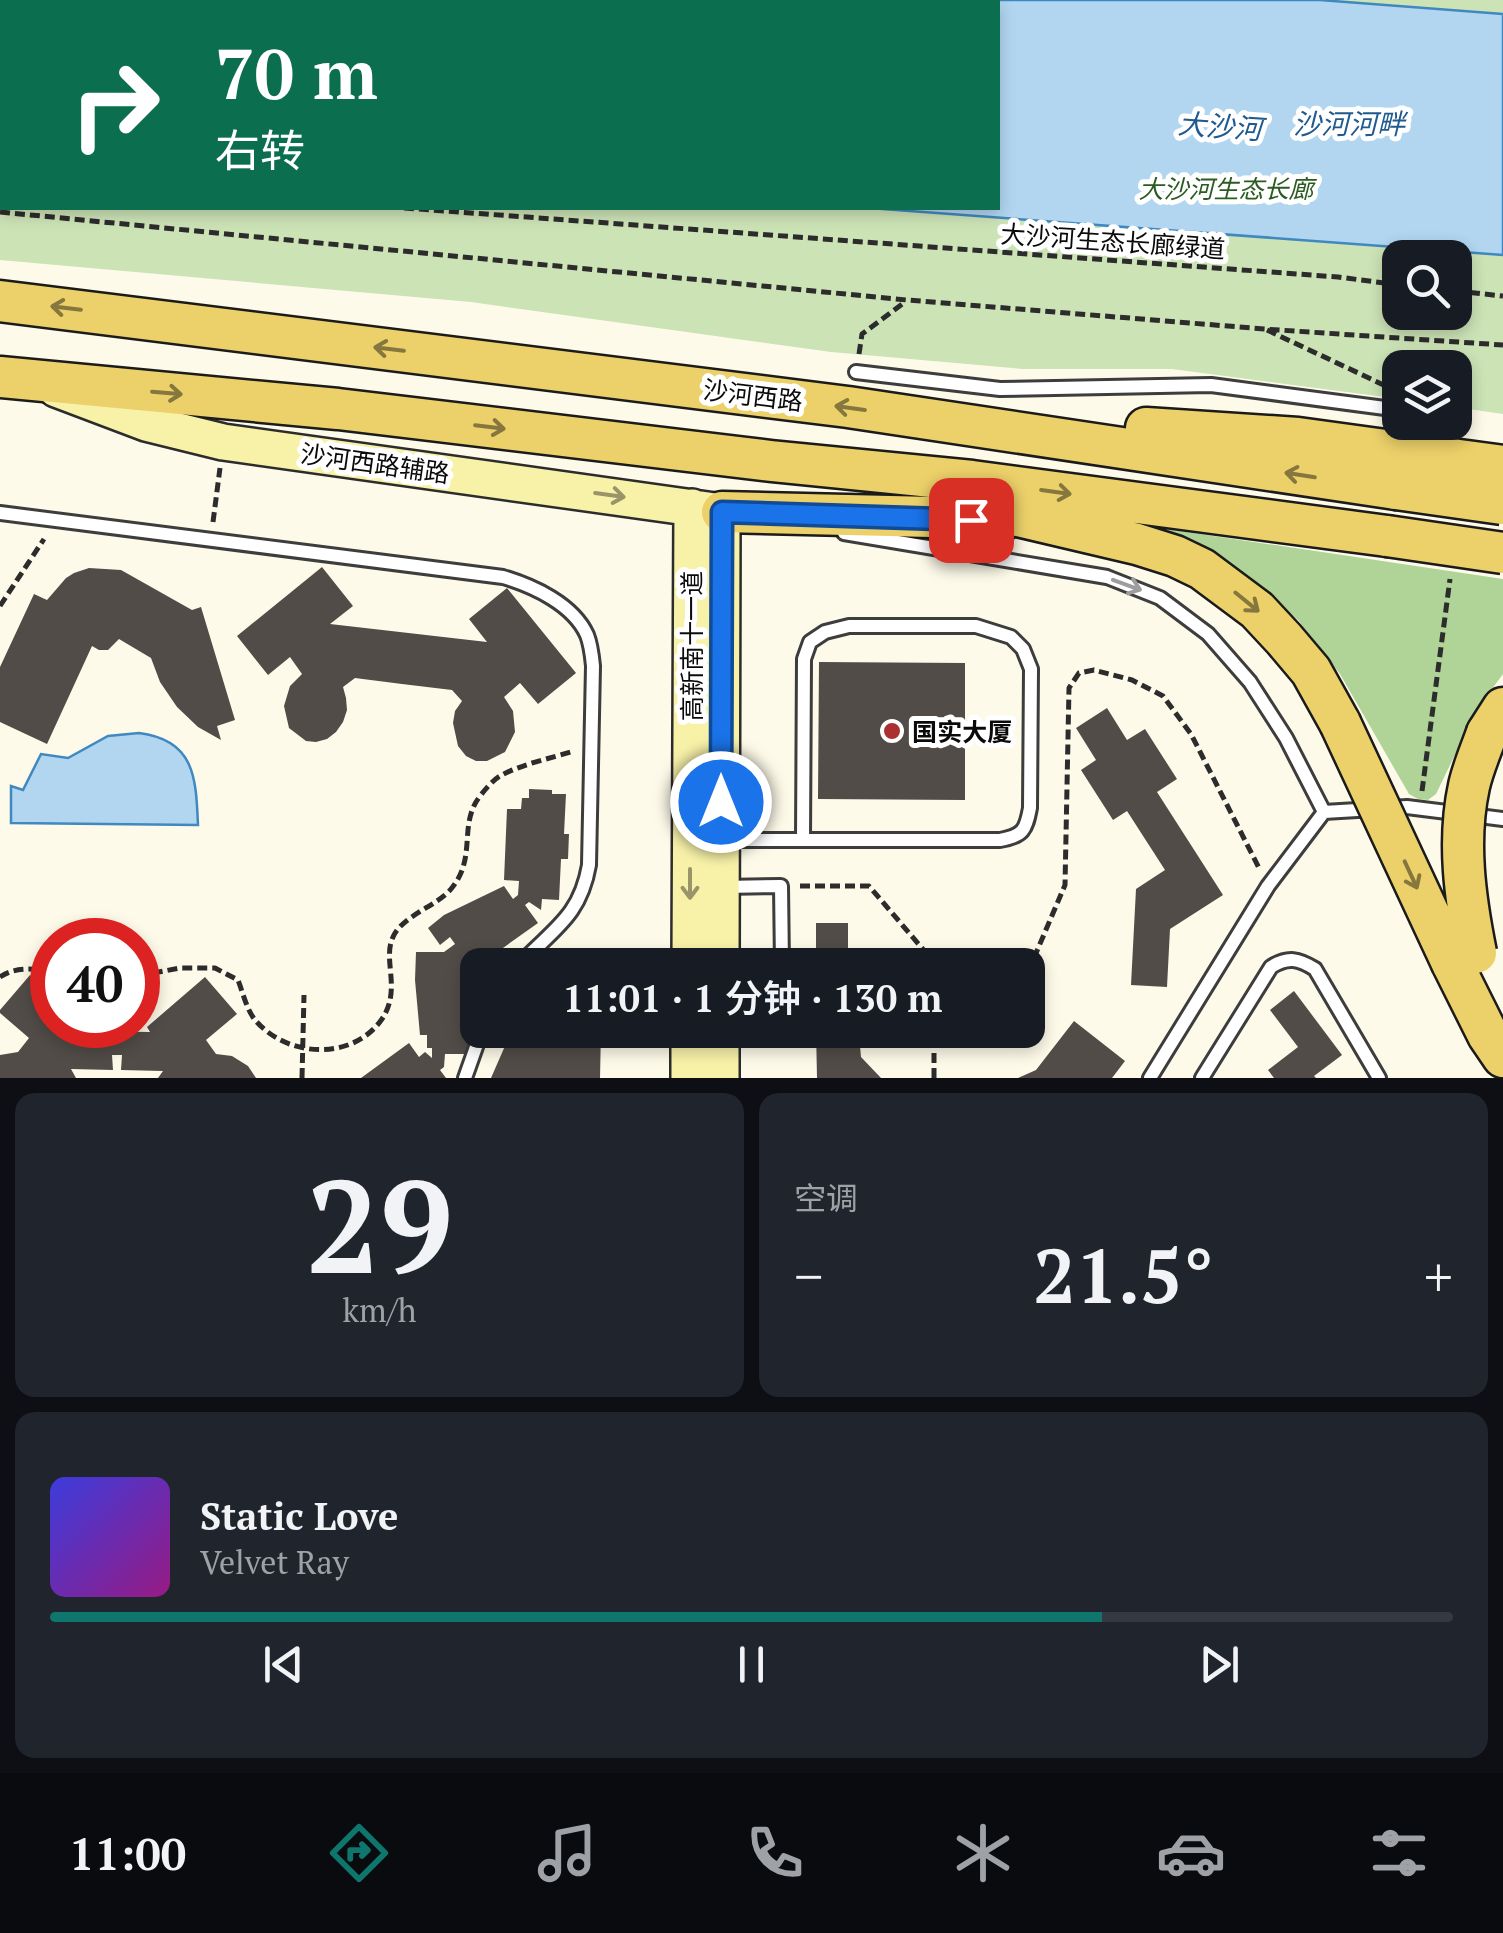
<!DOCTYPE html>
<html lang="zh">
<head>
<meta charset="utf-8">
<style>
  body { margin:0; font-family:"PT Serif","Noto Sans SC",serif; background:#20242c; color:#f1f3f6; height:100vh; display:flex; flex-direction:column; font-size:38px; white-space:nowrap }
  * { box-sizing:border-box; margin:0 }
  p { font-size:32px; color:#9ea1a6 }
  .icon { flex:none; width:55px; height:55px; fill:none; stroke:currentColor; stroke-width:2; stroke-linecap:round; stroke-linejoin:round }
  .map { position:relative; height:1078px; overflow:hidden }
  .drawer { display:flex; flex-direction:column; gap:15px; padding:15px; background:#0d0f14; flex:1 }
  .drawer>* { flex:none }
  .banner { position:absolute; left:0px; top:0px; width:1000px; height:210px; box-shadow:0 5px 15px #0003; background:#0b6e4f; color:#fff; overflow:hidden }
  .tools { position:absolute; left:1382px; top:240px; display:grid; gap:20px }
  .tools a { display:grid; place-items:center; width:90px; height:90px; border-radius:20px; background:#171b24; box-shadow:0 5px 15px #0003; font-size:50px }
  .speed { position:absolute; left:30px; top:918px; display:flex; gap:20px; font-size:50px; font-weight:700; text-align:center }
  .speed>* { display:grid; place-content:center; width:130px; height:130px; border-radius:50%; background:#171b24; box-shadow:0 5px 15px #0003; line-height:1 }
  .speed .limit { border:15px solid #d22; background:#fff; color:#111 }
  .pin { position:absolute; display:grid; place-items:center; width:85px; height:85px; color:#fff; margin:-42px; border-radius:20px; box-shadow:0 5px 15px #0006 }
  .me { position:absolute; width:110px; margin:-55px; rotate:0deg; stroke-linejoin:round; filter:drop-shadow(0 0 8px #0008) }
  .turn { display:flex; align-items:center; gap:35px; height:210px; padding:0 50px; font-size:45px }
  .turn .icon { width:130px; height:130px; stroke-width:2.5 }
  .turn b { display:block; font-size:70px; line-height:85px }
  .big { font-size:75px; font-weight:600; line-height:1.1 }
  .drawer .widget { flex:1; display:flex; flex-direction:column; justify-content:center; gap:15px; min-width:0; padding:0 35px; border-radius:20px; background:#20242c }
  .drawer .dial { align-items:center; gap:0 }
  .dial b { font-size:130px; line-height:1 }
  .song { display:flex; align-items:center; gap:30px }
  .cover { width:120px; height:120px; border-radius:15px; background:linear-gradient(135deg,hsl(240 70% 55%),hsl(310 70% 35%)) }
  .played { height:10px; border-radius:5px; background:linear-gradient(90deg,#0f766e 75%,#363941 75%) }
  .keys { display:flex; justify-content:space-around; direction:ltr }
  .heat { display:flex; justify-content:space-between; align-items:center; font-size:55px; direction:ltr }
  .drawer .tiles { flex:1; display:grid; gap:15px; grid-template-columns:1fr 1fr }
  .widget:last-child { grid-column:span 2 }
  .trip { position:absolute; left:460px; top:948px; width:585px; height:100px; border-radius:20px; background:#171b24; box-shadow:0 5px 15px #0003; font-weight:600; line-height:100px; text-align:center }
  .dock { display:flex; height:160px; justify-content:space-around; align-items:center; background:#090b0e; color:#9ea1a6 }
  .dock .icon { width:70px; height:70px }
  .dock .selected { color:#0f766e }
  .dock b { font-size:45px; color:#f1f3f6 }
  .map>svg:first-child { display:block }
  .green { fill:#cce3b6; fill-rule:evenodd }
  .forest { fill:#b0d397 }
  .water { fill:#b2d6f0; stroke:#4088c0; stroke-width:2.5 }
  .building { fill:#514c47 }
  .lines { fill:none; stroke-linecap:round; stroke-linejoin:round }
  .lane-casing { stroke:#3d3d3d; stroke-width:18 }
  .secondary-casing { stroke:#2c2c2c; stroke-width:40 }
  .primary-casing { stroke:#1b1b1b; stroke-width:45 }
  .path { stroke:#2c2c2c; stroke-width:5; stroke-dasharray:10 5; stroke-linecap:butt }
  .lane { stroke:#fff; stroke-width:12 }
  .secondary { stroke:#f8f2a9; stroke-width:35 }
  .primary { stroke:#ecd16a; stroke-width:40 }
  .primary-bridge-casing { stroke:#1b1b1b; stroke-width:45; stroke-linecap:butt }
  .primary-bridge { stroke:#ecd16a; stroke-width:40 }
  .oneway { stroke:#86773f }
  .oneway2 { stroke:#999569 }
  .oneway3 { stroke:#9d9d9d }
  .route-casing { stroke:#114b97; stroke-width:25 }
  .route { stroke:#1a73e8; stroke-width:18 }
  .poi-dot { fill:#ac3031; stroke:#fff; stroke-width:4 }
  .labels { text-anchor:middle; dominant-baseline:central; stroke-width:10; stroke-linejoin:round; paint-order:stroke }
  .park-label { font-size:25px; font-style:italic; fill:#2b5b21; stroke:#fff }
  .street-label { font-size:25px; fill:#0a0a0a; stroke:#fff }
  .poi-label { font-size:25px; font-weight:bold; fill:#0a0a0a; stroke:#fff; text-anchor:start }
  .water-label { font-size:28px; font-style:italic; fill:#205a8f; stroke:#fff }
</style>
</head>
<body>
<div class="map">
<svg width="1503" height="1078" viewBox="0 0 1503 1078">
  <rect width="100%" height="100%" fill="#fdfae9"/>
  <!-- green -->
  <path class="green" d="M 0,0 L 1503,0 L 1503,414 L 1455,407 L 1455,368 L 1400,368 L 1400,399 L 1172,369 L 1023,369 L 831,352 L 471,302 L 0,260 ZM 2,2 L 998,2 L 998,208 L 2,208 ZM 1400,258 L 1455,258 L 1455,312 L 1400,312 Z"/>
  <!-- forest -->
  <path class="forest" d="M 1133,524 L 1503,579 L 1503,674 L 1483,701 L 1465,734 L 1436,794 L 1428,800 L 1418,799 L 1409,794 L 1340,674 L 1298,620 L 1242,573 L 1205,550 Z"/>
  <!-- water -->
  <path class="water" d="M 0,0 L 1320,0 L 1503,14 L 1503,255 L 869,208 L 998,208 L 998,2 L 2,2 L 2,141 L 0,141 Z
    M 139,733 C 195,740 196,778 198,825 L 11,823 L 11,786 L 23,790 L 41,754 L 68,758 L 108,736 Z"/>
  <!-- building -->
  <path class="building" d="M 322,567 L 353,606 L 330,624 L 487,642 L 469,619 L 507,588 L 576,673 L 538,704 L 520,683 L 504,697 L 513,711 L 515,732 L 505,752 L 487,761 L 476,761 L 466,756 L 458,746 L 453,723 L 455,711 L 462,701 L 452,690 L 402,684 L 355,678 L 343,687 L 346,698 L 347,710 L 343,722 L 336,732 L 327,739 L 316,742 L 306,741 L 289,728 L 284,706 L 290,686 L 302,674 L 290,657 L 268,675 L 237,636 Z
    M 89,568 L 121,570 L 192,610 L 201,607 L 235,720 L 217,726 L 221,740 L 198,727 L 177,707 L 160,682 L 151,658 L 119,639 L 108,650 L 99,650 L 92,646 L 47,744 L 0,722 L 0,667 L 34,594 L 47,600 L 66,578 L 74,573 Z
    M 819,662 L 965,663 L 965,800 L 818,799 Z
    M 1107,708 L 1127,740 L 1145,729 L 1177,779 L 1157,792 L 1223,895 L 1170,929 L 1167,987 L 1131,985 L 1136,889 L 1165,870 L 1127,811 L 1113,820 L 1081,770 L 1096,760 L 1076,728 Z
    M 529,789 L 552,790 L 552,794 L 566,794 L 564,834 L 569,834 L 568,859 L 561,859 L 559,900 L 542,899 L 541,910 L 529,902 L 525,905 L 538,923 L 486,960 L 485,965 L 478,965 L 478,982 L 470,1002 L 469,1054 L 445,1054 L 444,1067 L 440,1070 L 446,1078 L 361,1078 L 409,1043 L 419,1057 L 425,1052 L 432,1058 L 432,1048 L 427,1048 L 427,1035 L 420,1035 L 415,980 L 416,952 L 444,952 L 455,944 L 450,937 L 440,945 L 428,928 L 444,915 L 504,886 L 513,899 L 518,895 L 519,881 L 504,880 L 507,809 L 521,809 L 522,798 L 529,798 Z
    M 816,923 L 848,923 L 848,965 L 816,965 Z
    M 555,950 L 575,951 L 574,965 L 554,965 Z
    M 30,975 L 52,995 L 52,1025 L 89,1025 L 84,1031 L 150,1032 L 147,1027 L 205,977 L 237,1014 L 206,1040 L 216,1054 L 232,1056 L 248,1066 L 256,1078 L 158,1078 L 163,1071 L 121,1070 L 122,1055 L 112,1055 L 113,1070 L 71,1069 L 76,1078 L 0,1078 L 0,1055 L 18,1052 L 29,1038 L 0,1013 L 0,1010 Z
    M 1294,991 L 1342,1055 L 1314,1076 L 1316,1078 L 1274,1078 L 1268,1070 L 1298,1047 L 1270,1010 Z
    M 1074,1021 L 1125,1061 L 1112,1078 L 1018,1078 L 1036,1070 Z
    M 512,1030 L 601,1030 L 600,1078 L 491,1078 Z
    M 816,1030 L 887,1030 L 887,1046 L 860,1046 L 861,1057 L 881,1078 L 817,1078 Z"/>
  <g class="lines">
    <!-- lane casing -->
    <g class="lane-casing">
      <path id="lane" d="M 856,372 L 1000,389 L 1211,385 L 1400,410
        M 0,513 L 503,577 C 533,586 573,604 587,635 C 591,645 592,656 593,666 L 589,865 C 580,917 553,929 519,965
        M 844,533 L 1107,577 L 1160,598 L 1208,634 L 1250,682 L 1286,738 L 1324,812
        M 724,840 L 1000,840 C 1023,836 1026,830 1030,808 L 1031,669 L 1023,649 L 1011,637 L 976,626 L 849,626 L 825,632 L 810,642 L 804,659 L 803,840
        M 724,887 L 781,886 L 782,965
        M 465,1078 L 482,1030
        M 1150,1078 L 1268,886 L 1324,812 L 1407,807 L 1503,819
        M 1202,1078 L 1271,967 C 1288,956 1299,959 1315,969 L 1379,1078"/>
    </g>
    <!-- secondary casing -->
    <g class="secondary-casing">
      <path id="secondary" d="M 56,389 L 146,423 L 223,442 L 722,512 L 721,965
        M 690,965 L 692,507
        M 689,1078 L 689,1030
        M 721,1078 L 721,1030"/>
    </g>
    <!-- primary casing -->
    <g class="primary-casing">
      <path id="primary" d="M 0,301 L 848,407 L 1396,489
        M 0,377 L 338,409 L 771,461 L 972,481 L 1387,536
        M 1146,428 L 1298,438 L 1400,452
        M 971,505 L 1137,544 L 1175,556 L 1202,569 L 1257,610 L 1284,639 L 1311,671 L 1340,723
        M 722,512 L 932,517 L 999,523
        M 1487,733 L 1503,708
        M 1452,963 L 1488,1035 L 1503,1057"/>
    </g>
    <!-- path -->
    <path class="path" d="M 0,177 L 2,177
      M 404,208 L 1338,277 L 1400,285
      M 0,212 L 907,300 L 1264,329 L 1503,345
      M 1455,291 L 1503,296
      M 1267,330 L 1388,387
      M 859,354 L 862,334 L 905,302
      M 213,522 L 220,468
      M 0,606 L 44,539
      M 1422,791 L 1450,579
      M 800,886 L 869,886 L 933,961 L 933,965
      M 1028,972 L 1065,885 L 1069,688 L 1079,673 L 1094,670 L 1132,680 L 1163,696 L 1191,734 L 1260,870
      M 138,976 L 180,968 L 215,968 L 238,980 C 243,993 247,1011 256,1021 C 288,1058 353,1061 382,1019 C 402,989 382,960 393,937 C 402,916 437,906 451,889 C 476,859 460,830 476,802 C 481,794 493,779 502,775 C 522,764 552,758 574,751
      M 0,977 C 16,966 34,969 52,971
      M 302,1078 L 304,995
      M 934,1078 L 934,1030"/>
    <!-- lane -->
    <use href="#lane" class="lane"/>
    <!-- secondary -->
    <use href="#secondary" class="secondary"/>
    <!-- primary -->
    <use href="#primary" class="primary"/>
    <!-- primary-bridge casing -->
    <g class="primary-bridge-casing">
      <path id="primary-bridge" d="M 1400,452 L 1503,466
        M 1396,489 L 1502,504
        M 1387,536 L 1503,553
        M 1340,723 L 1452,963
        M 1476,953 C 1465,898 1457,841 1469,786 C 1473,768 1481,750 1487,733"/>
    </g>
    <!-- primary-bridge -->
    <use href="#primary-bridge" class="primary-bridge"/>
  </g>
  <!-- one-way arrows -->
  <defs><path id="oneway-shaft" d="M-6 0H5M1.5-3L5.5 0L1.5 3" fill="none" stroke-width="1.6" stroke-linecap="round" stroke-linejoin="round" transform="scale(2.5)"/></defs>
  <g class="oneway">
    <use href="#oneway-shaft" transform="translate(66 308) rotate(-173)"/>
    <use href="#oneway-shaft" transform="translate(389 349) rotate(-173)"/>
    <use href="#oneway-shaft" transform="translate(167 393) rotate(5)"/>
    <use href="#oneway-shaft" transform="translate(850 408) rotate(-172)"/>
    <use href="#oneway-shaft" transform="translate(490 427) rotate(7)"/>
    <use href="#oneway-shaft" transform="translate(1300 475) rotate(-171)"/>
    <use href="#oneway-shaft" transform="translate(1056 492) rotate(8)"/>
    <use href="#oneway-shaft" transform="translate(1247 602) rotate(39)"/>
    <use href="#oneway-shaft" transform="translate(1411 875) rotate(65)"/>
  </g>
  <g class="oneway2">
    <use href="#oneway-shaft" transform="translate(610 495) rotate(8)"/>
    <use href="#oneway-shaft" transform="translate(690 884) rotate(90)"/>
  </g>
  <use class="oneway3" href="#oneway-shaft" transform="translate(1127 585) rotate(20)"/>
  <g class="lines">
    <!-- route casing -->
    <g class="route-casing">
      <path id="route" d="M 721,802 L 722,512 L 971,520"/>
    </g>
    <!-- route -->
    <use href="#route" class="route"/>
  </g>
  <!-- markers -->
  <circle class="poi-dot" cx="892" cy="731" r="10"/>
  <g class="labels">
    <!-- park labels -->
    <g class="park-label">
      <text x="1226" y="188">大沙河生态长廊</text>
    </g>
    <!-- street labels -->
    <g class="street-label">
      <text transform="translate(1113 241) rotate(4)">大沙河生态长廊绿道</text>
      <text transform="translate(753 395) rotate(7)">沙河西路</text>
      <text transform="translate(375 463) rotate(8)">沙河西路辅路</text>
      <text transform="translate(691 646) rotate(-90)">高新南十一道</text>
    </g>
    <!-- poi labels -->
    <g class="poi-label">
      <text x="912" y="731">国实大厦</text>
    </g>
    <!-- water labels -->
    <g class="water-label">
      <text x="1349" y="123">沙河河畔</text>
      <text transform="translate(1220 126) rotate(4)">大沙河</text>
    </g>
  </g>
</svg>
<div class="tools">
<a><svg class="icon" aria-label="search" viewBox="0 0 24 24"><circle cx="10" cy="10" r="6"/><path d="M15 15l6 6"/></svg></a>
<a><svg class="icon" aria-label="layers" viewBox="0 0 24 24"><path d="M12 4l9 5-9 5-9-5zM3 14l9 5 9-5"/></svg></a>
</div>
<div class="speed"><div class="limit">40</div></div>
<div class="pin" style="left:971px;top:520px;background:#d93025"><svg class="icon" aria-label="arrive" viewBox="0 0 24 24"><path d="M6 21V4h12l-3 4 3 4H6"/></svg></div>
<svg class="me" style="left:721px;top:802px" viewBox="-20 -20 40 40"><circle r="17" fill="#1a73e8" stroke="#fff" stroke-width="3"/><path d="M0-11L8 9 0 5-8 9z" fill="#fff"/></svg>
<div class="trip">11:01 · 1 分钟 · 130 m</div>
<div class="banner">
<div class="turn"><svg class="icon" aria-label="right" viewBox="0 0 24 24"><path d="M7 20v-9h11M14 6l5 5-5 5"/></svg><div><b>70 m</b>右转</div></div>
</div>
</div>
<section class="drawer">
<div class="tiles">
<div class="widget dial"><b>29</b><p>km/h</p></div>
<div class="widget"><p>空调</p>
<div class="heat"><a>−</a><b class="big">21.5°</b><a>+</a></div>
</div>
<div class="widget">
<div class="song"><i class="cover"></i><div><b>Static Love</b><p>Velvet Ray</p></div></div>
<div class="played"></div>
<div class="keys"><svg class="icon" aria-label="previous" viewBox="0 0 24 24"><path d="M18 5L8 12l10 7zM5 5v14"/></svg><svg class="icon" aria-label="pause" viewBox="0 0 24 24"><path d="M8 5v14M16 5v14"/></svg><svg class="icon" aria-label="next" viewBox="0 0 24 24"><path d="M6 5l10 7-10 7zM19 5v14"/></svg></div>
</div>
</div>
</section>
<nav class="dock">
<b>11:00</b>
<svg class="icon selected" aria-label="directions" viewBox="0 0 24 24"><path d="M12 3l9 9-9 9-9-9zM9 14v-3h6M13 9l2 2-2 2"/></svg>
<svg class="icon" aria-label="music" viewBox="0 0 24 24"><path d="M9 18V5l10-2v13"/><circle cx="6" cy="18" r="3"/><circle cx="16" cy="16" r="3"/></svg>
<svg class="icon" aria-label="phone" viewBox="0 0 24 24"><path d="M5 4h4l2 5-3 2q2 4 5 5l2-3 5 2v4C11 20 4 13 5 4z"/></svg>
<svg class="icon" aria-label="climate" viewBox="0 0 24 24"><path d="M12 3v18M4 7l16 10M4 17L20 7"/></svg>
<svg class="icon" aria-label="car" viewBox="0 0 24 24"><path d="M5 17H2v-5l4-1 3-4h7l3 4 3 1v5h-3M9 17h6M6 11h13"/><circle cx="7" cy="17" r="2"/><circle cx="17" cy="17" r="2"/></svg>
<svg class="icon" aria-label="filters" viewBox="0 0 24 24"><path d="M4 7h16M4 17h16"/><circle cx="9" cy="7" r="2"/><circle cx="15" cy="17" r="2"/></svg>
</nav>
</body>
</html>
